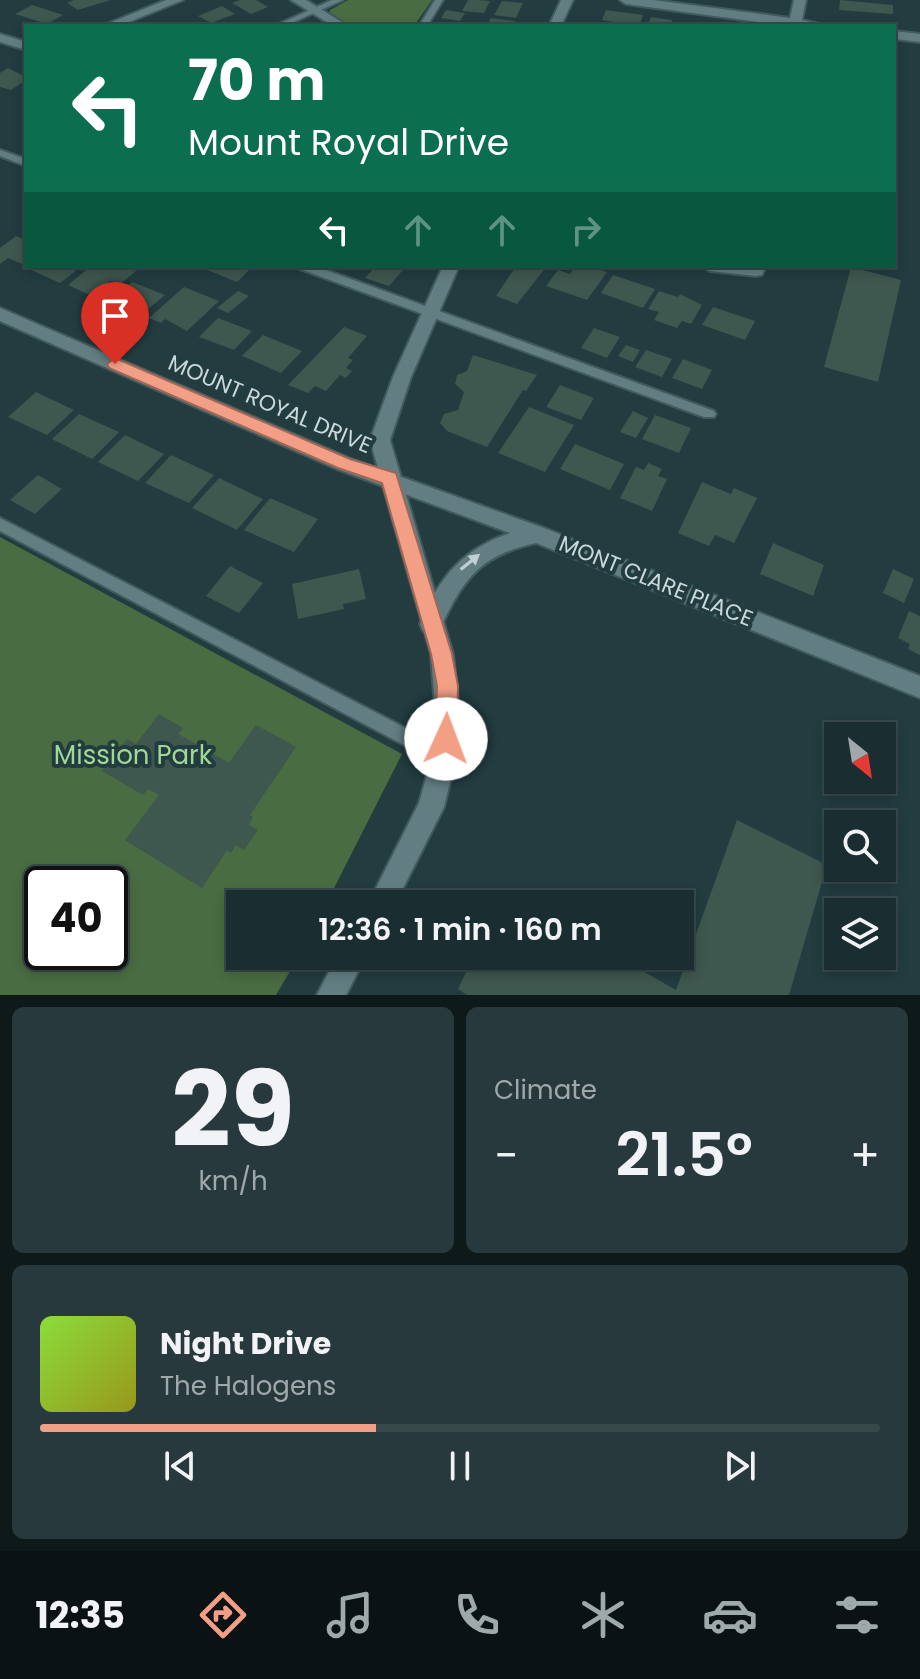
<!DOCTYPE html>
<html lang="en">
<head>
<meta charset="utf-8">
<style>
  body { margin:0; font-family:Poppins,sans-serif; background:#27393c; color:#f1f3f6; height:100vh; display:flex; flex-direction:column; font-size:30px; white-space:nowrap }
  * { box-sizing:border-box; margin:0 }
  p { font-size:26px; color:#9fa8ab }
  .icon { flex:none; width:44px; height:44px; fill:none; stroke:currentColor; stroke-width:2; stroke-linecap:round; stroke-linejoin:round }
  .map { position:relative; height:995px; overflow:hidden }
  .details { display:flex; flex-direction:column; gap:12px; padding:12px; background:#0e191a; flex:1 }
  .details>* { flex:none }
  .banner { position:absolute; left:24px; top:24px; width:872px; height:244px; border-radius:0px; box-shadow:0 4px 12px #0003,0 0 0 2px #38494c; background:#0b6e4f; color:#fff; overflow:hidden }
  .needle { width:52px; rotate:150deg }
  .buttons { position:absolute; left:824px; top:722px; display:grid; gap:16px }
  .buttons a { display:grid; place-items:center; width:72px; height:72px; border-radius:0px; background:#1a2d30; box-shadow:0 4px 12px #0003,0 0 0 2px #38494c; font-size:40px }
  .speed { position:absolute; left:24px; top:866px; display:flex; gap:16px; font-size:40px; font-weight:700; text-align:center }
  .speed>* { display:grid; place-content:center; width:104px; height:104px; border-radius:50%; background:#1a2d30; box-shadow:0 4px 12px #0003,0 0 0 2px #38494c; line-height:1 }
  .speed .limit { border:4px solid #111; border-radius:12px; background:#fff; color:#111 }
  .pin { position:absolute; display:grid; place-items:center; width:68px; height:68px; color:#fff; margin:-82px -34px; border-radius:50% 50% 50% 0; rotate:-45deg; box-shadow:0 0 8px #0007 }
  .pin .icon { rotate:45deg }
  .me { position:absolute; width:88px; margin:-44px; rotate:2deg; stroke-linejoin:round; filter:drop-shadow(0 0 6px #0008) }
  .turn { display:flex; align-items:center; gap:28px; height:168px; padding:0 32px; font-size:36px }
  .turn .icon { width:104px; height:104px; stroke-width:2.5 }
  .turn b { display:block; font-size:56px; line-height:68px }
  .lanes { display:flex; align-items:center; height:76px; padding:0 32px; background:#0003; justify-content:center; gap:40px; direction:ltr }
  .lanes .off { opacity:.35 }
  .big { font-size:60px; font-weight:600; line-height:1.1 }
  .details .widget { flex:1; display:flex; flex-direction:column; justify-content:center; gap:12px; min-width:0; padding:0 28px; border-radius:12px; background:#27393c }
  .details .dial { align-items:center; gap:0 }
  .dial b { font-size:104px; line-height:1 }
  .song { display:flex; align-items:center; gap:24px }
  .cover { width:96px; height:96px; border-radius:12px; background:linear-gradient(135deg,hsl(90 70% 55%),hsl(60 70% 35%)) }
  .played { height:8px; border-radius:4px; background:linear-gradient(90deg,#f39f86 40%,#38494c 40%) }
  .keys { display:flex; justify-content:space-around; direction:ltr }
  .heat { display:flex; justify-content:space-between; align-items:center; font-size:44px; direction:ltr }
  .details .tiles { flex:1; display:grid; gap:12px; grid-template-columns:1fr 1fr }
  .widget:last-child { grid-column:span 2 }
  .trip { position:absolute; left:226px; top:890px; width:468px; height:80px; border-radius:0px; background:#1a2d30; box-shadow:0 4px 12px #0003,0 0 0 2px #38494c; font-weight:600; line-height:80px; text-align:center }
  .tabs { display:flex; height:128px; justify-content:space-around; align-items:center; background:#0a1213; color:#9fa8ab }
  .tabs .icon { width:56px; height:56px }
  .tabs .on { color:#f39f86 }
  .tabs b { font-size:36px; color:#f1f3f6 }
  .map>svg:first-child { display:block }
  .green { fill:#4a6c42; fill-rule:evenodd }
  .building { fill:#3e574f }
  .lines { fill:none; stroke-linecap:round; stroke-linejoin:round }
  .lane-casing { stroke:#425a5d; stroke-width:4 }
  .street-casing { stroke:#425a5d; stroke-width:4 }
  .secondary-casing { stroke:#425a5d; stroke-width:4 }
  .lane { fill:#627e83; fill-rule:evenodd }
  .street { fill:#627e83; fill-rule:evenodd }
  .secondary { fill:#627e83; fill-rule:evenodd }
  .oneway { fill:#c0d0d2 }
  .route { fill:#f39f86; stroke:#9e6757; stroke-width:2 }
  .labels { text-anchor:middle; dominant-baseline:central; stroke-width:8; stroke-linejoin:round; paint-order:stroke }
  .street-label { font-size:22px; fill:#cad9db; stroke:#223c40 }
  .near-park-label { font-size:26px; fill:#a1d894; stroke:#223c40 }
</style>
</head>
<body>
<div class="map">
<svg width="920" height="995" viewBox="0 0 920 995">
  <rect width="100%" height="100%" fill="#223c40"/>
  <!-- green -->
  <path class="green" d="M 348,0 L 432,0 L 414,26 L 350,26 L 330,14 L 330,10 Z
    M 0,537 L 402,754 L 326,904 L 240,904 L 240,956 L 299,956 L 276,995 L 0,995 ZM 42,884 L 110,884 L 110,952 L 42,952 Z"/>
  <!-- building -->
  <path class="building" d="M 74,0 L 111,0 L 78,10 L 67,3 Z
    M 240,0 L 256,0 L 268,7 L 251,14 L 232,3 Z
    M 468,0 L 479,0 L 490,1 L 484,13 L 462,11 Z
    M 840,0 L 893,5 L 893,14 L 839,10 Z
    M 502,1 L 523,3 L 516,18 L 494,15 Z
    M 32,5 L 63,15 L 47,24 L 15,14 Z
    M 222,6 L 235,14 L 211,23 L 198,16 Z
    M 446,10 L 465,13 L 460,21 L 441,18 Z
    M 606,10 L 643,15 L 639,26 L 615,26 L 616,22 L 602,20 Z
    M 651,17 L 672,20 L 671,26 L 648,26 Z
    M 491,18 L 515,21 L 512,26 L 487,26 Z
    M 8,68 L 26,77 L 26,80 L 11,90 L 0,87 L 0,73 Z
    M 16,236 L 26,240 L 26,261 L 22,264 L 8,258 L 0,264 L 0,248 Z
    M 36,266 L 82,266 L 60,283 L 31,270 Z
    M 91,266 L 142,266 L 119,285 L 110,281 L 92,296 L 68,285 Z
    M 209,266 L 243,266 L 250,269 L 237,282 L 205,269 Z
    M 376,266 L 391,266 L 403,270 L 389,286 L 365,278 Z
    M 516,266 L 547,266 L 517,304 L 496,296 Z
    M 575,266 L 588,266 L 607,272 L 587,300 L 546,286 L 558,270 L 570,274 Z
    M 851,267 L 901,280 L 878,382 L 824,367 Z
    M 613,275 L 655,289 L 643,308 L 601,293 Z
    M 132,282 L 165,295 L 146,311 L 114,298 Z
    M 184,287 L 219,301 L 187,331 L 165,319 L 161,323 L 149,318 Z
    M 238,291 L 249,296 L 228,313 L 217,308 Z
    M 659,291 L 678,297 L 680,294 L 702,305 L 691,324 L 682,321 L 677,328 L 654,320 L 659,312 L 648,309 Z
    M 713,307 L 755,321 L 745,340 L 702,325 Z
    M 218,318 L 252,331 L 234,350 L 199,337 Z
    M 344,327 L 367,336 L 348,358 L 353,360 L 346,368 L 352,371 L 346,378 L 340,375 L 326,391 L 315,386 L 308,393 L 288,385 Z
    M 594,328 L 620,337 L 607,358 L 581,348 Z
    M 263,335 L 302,351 L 281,373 L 242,356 Z
    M 626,345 L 640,350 L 633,362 L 618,356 Z
    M 646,350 L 672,359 L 662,377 L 635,367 Z
    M 473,355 L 537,375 L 526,391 L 523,390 L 487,447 L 447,431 L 440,423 L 444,414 L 458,410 L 464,392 L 455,384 L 457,375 L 467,371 Z
    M 683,359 L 712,370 L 702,389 L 672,378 Z
    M 560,385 L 594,398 L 581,420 L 546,407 Z
    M 36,392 L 74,410 L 47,435 L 8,417 Z
    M 529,407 L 574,425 L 545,472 L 498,453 Z
    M 633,411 L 648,418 L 636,438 L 620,432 Z
    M 79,414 L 119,432 L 92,459 L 52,439 Z
    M 655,415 L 691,428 L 679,453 L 642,439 Z
    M 125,435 L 164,454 L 138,481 L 98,462 Z
    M 575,444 L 624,464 L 610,490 L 560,469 Z
    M 171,455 L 214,475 L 189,503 L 145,483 Z
    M 648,463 L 662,469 L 658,476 L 667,479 L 652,511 L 620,498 L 636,467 L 644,470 Z
    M 38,475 L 62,489 L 35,514 L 10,500 Z
    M 219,478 L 263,499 L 237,530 L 192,508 Z
    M 702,482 L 731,494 L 734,488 L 757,498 L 734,543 L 715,535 L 709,546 L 678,533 Z
    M 270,498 L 318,519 L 294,552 L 244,530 Z
    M 773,543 L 824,565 L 813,596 L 760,574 Z
    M 230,566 L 263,583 L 239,613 L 206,596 Z
    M 359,569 L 366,599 L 343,604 L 344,609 L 298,619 L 292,584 Z
    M 893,569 L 914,579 L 904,603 L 883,593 Z
    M 909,611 L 920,616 L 920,655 L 908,649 L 910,644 L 898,638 Z
    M 159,714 L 183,728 L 178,734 L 229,763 L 256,725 L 296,747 L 250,815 L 253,817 L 249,825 L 258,830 L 244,850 L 236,845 L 231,853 L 227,850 L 202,888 L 125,840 L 159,795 L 148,789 L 143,795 L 102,771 L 127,739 L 136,744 Z
    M 737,820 L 827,865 L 789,995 L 467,995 L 458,989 L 474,956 L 616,956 L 676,990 Z"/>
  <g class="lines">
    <!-- lane casing -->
    <g class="lane-casing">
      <path id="lane" d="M 332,0 L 343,0 L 285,26 L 274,26 Z
        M 435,0 L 443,0 L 427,26 L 419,26 Z
        M 0,150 L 26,159 L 26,166 L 0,156 Z
        M 298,266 L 315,266 L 714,411 L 716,414 L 714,417 L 704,417 L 300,269 Z
        M 0,518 L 450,751 L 452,757 L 450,763 L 444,765 L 438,763 L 0,531 Z"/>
    </g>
    <!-- street casing -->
    <g class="street-casing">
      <path id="street" d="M 166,0 L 183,0 L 119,26 L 102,26 Z
        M 291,0 L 306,0 L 348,26 L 333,26 Z
        M 620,0 L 653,0 L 790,18 L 794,0 L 806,0 L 802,20 L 828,26 L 788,26 L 626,4 Z
        M 894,31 L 920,34 L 920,42 L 894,39 Z
        M 0,34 L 26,42 L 26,50 L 0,42 Z
        M 702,266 L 766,266 L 762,275 L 756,276 L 710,271 Z
        M 0,308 L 351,459 L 544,528 L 920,676 L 920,698 L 536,543 C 478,556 463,580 439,631 L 431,634 L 423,631 L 420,624 C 438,578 463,549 510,533 L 337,469 L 0,321 Z"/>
    </g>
    <!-- secondary casing -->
    <g class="secondary-casing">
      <path id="secondary" d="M 561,0 L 573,0 L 561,26 L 549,26 Z
        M 443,266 L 459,266 L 411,377 L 390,440 L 453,654 L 460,721 L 456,757 L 444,807 L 395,904 L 368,904 L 419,803 L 432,757 L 436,721 L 431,654 L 370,440 L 393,377 Z
        M 337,956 L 366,956 L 346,995 L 317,995 Z"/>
    </g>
    <!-- lane -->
    <use href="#lane" class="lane"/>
    <!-- street -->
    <use href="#street" class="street"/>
    <!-- secondary -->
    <use href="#secondary" class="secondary"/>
  </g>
  <!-- one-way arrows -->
  <defs><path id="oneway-solid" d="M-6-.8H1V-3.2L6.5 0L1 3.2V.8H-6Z" transform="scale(2)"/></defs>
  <use class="oneway" href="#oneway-solid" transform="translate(470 562) rotate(-39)"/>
  <!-- route -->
  <path class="route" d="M 115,358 L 350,459 L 396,473 L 452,654 L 458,686 L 457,739 L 454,746 L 446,749 L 438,746 L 435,739 L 437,686 L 431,654 L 382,483 L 338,468 L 109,368 L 107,364 Z"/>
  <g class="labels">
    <!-- street labels -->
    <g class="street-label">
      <text transform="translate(270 404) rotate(23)">MOUNT ROYAL DRIVE</text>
      <text transform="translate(656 581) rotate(22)">MONT CLARE PLACE</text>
    </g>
    <!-- near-park labels -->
    <g class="near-park-label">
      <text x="133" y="755">Mission Park</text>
    </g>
  </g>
</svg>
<div class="buttons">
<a><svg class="needle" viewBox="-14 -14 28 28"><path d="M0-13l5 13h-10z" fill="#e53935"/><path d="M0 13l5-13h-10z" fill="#9fa8ab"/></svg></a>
<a><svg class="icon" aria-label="search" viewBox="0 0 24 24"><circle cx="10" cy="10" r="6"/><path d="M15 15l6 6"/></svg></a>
<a><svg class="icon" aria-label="layers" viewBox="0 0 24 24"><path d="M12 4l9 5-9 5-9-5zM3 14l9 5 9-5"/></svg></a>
</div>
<div class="speed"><div class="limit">40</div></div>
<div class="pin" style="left:115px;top:364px;background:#d93025"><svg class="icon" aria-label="arrive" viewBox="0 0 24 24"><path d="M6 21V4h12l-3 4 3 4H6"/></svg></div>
<svg class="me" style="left:446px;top:739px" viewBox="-20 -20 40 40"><circle r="19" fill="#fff"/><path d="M0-13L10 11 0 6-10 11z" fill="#f39f86"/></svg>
<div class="trip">12:36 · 1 min · 160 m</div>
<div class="banner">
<div class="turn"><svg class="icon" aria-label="left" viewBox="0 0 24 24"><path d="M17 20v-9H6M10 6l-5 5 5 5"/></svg><div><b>70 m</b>Mount Royal Drive</div></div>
<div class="lanes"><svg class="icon" aria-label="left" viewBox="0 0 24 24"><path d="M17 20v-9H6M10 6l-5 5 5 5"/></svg><svg class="icon off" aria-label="ahead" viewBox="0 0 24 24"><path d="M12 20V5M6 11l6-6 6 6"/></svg><svg class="icon off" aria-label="ahead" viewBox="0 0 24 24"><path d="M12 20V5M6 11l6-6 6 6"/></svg><svg class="icon off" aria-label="right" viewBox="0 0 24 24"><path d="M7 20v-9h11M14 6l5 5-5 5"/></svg></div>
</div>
</div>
<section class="details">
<div class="tiles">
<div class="widget dial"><b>29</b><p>km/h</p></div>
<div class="widget"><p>Climate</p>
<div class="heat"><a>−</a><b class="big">21.5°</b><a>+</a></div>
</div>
<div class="widget">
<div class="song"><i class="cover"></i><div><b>Night Drive</b><p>The Halogens</p></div></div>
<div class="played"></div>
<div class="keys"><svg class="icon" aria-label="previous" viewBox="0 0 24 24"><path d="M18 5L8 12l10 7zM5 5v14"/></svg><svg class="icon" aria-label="pause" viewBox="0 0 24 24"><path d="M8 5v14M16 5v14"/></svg><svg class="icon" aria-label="next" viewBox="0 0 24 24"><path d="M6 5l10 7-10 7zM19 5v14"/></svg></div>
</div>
</div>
</section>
<nav class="tabs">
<b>12:35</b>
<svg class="icon on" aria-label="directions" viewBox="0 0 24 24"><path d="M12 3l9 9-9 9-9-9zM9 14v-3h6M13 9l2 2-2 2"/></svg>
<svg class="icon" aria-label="music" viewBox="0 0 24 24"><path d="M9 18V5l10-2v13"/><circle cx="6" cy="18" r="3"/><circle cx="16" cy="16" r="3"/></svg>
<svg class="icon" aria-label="phone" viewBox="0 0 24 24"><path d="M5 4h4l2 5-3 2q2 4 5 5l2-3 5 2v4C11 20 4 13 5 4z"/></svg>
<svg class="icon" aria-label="climate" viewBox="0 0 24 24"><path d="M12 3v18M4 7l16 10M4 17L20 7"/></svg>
<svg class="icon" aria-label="car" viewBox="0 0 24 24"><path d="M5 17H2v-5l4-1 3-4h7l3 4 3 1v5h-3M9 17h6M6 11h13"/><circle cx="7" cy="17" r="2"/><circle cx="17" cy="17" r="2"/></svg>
<svg class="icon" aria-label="filters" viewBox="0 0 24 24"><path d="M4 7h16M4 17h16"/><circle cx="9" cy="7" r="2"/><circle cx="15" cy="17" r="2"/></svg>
</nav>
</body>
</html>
